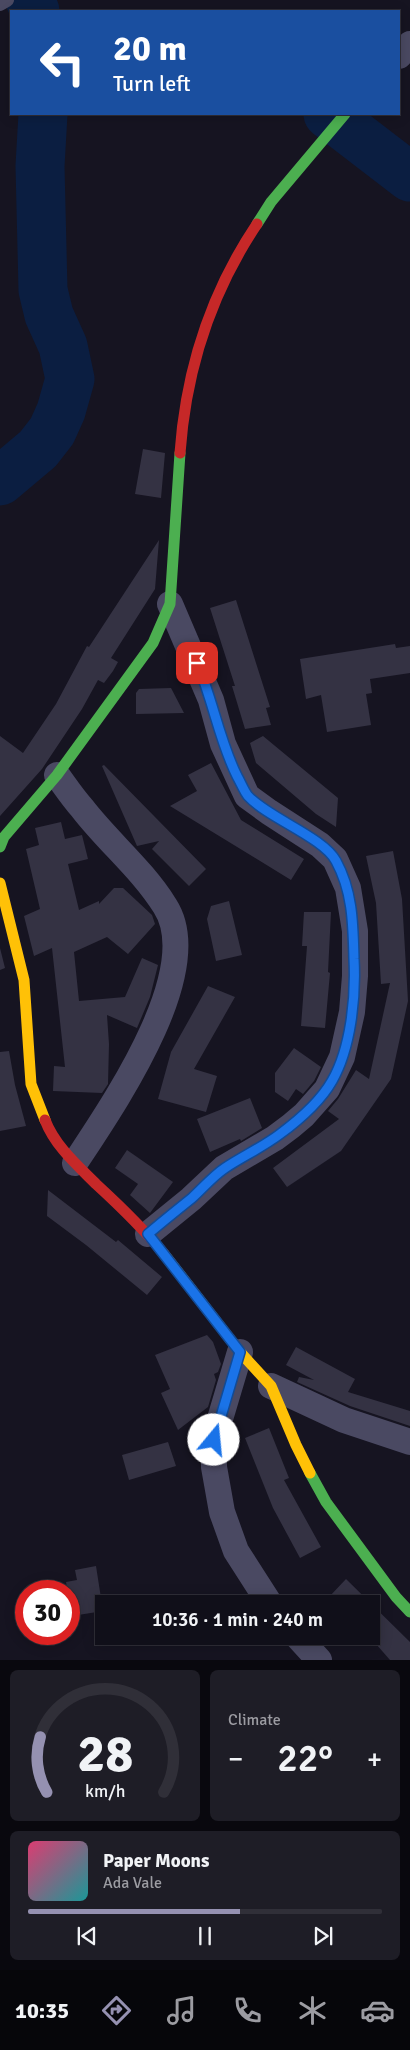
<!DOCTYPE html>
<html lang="en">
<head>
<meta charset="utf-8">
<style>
  body { margin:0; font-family:Signika,sans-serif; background:#1e1d26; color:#f1f3f6; height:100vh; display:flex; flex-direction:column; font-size:19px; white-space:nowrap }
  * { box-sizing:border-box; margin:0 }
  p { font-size:16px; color:#9c9ca2 }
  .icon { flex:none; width:28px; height:28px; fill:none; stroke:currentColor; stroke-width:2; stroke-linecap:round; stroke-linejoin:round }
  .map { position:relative; height:1660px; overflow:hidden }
  .details { display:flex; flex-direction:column; gap:10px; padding:10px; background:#09080e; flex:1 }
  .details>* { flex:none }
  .hud { position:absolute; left:10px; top:10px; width:390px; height:105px; border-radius:0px; box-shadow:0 2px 12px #0003,0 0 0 1px #302f38; background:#1a4fa0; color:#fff; overflow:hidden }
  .speed { position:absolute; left:15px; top:1580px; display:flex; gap:10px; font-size:25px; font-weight:700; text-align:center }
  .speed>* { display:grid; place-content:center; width:65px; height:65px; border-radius:50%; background:#100f19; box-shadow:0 2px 12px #0003,0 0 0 1px #302f38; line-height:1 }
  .speed .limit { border:8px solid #d22; background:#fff; color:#111 }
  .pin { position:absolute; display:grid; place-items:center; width:42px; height:42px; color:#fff; margin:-21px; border-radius:10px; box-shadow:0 2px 8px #0006 }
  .me { position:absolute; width:55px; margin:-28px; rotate:17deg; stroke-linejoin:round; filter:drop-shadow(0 0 4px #0008) }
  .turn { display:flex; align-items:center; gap:18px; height:105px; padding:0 20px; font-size:22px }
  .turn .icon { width:65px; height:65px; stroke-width:2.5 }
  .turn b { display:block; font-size:35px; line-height:42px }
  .big { font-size:38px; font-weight:600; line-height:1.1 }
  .details .widget { flex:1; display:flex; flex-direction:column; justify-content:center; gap:8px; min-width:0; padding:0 18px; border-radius:8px; background:#1e1d26 }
  .details .dial { align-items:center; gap:0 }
  .dial svg { height:130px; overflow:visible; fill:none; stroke:#302f38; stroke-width:7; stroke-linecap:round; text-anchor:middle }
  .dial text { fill:#f1f3f6; stroke:none }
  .song { display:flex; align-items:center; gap:15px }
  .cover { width:60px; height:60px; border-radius:8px; background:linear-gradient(135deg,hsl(340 70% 55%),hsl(180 70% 35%)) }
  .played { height:5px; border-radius:2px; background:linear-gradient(90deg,#9591b1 60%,#302f38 60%) }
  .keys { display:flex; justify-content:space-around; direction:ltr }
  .heat { display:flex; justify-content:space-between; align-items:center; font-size:28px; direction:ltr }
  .details .tiles { flex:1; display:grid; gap:10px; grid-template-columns:1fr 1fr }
  .widget:last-child { grid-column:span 2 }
  .trip { position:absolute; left:95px; top:1595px; width:285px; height:50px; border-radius:0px; background:#100f19; box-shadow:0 2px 12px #0003,0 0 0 1px #302f38; font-weight:600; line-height:50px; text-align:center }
  .dock { display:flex; height:80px; justify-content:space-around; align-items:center; background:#06060a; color:#9c9ca2 }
  .dock .icon { width:35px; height:35px }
  .dock .selected { color:#9591b1 }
  .dock b { font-size:22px; color:#f1f3f6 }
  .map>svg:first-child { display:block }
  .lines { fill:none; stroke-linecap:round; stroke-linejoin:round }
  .river { stroke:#0b1e41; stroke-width:49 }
  .building { fill:#343243 }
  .lane { stroke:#4a4962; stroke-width:14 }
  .street { stroke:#4a4962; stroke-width:26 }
  .fast { stroke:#4caf50; stroke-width:11 }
  .slow { stroke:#ffc107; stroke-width:11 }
  .jam { stroke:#c62828; stroke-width:11 }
  .route-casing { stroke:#114b97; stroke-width:12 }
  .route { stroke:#1a73e8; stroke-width:9 }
</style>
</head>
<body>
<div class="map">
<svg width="410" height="1660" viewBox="0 0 410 1660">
  <rect width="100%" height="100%" fill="#161421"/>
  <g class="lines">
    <!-- river -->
    <path class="river" d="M 30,0 L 35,11
      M 328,114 L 410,177
      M 0,481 L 38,449 L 52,431 L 61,411 L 70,379 L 63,346 L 49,315 L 43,290 L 40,166 L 43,114"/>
  </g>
  <!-- building -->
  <path class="building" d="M 143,449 L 165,453 L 161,498 L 135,494 Z
    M 159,540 L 155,589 L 111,658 L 118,662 L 113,671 L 104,683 L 98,680 L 82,709 L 42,769 L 0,816 L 0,736 L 23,753 L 56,704 L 87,646 L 89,647 Z
    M 236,600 L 270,707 L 266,708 L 271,725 L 245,729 L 232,686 L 235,686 L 210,608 Z
    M 395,644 L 396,648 L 410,646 L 410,673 L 370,679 L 372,693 L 366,694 L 371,725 L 327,732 L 321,695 L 306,699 L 300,659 Z
    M 171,688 L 184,713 L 136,714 L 136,693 L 139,689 Z
    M 263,736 L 338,798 L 336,827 L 316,814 L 256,763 L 250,743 Z
    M 211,763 L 241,820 L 304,859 L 291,880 L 170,806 L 197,791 L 188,775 Z
    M 104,765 L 206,869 L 189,886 L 152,849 L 159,841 L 137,846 L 102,766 Z
    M 61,822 L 65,839 L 82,835 L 88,859 L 68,864 L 79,910 L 99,901 L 99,904 L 114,888 L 123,888 L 152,915 L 155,924 L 128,954 L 107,937 L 74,952 L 79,1001 L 125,997 L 142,958 L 158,965 L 150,997 L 137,1028 L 107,1015 L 109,1044 L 108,1084 L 102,1093 L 53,1091 L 54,1066 L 65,1067 L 52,948 L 34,956 L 24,916 L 40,909 L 26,849 L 39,845 L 35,828 Z
    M 393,851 L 402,899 L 408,1001 L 391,1079 L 341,1151 L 287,1187 L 273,1168 L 339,1119 L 328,1111 L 338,1099 L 356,1070 L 369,1079 L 390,983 L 381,984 L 376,903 L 366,856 Z
    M 229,901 L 242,955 L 216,961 L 207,919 L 211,906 Z
    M 304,912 L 331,912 L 328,972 L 330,973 L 325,1028 L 301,1026 L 307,946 L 302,946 Z
    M 0,948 L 5,968 L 0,970 Z
    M 208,986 L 235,997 L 194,1069 L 217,1076 L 206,1112 L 158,1099 L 171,1052 Z
    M 294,1048 L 321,1067 L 314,1081 L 303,1094 L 296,1089 L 288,1101 L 275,1092 L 275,1073 Z
    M 9,1051 L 15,1085 L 26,1126 L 0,1131 L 0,1052 Z
    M 250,1098 L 262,1128 L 241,1141 L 240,1139 L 210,1152 L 197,1119 Z
    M 127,1150 L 173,1182 L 150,1213 L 130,1195 L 138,1184 L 115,1168 Z
    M 48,1190 L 116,1242 L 118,1240 L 162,1277 L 147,1295 L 86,1245 L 47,1216 Z
    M 207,1335 L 213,1342 L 221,1364 L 218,1372 L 214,1374 L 216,1380 L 208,1407 L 178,1430 L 161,1393 L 170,1389 L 155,1355 Z
    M 296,1347 L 355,1379 L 348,1392 L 410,1411 L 410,1426 L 350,1406 L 297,1382 L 299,1377 L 314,1380 L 286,1365 Z
    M 269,1428 L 289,1478 L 284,1480 L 321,1547 L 300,1558 L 273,1508 L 245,1438 Z
    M 168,1442 L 176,1466 L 129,1480 L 122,1455 Z
    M 96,1566 L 103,1611 L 72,1616 L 66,1582 L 77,1580 L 75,1570 Z
    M 346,1579 L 410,1642 L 410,1660 L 390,1660 L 369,1636 L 371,1636 L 371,1604 L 336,1604 L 329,1597 Z"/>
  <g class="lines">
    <!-- lane -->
    <path class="lane" d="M 0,4 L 7,0"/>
    <!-- street -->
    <path class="street" d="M 399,56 L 410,44
      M 57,775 C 65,786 73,798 82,808 C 108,842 142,869 165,906 C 207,971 111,1108 75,1163
      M 148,1234 L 191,1199 L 224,1168 L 275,1138 L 291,1126 L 304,1115 L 327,1089 L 342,1057 L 352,1012 L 355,976 L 355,931 L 348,888 L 335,859 L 320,845 L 269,812 L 247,796 L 223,744 L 211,700 L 170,604
      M 240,1352 L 214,1439 L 214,1467 L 222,1512 L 236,1551 L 270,1604
      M 271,1386 L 344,1420 L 410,1442
      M 297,1636 L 319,1660"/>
    <!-- fast -->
    <path class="fast" d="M 257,224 L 271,202 L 345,114
      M 0,847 L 4,837 L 57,775 L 153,643 L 170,604 L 180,453
      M 310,1473 L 326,1502 L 396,1597 L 410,1612"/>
    <!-- slow -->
    <path class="slow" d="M 0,883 L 24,980 L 31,1084 L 45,1120
      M 164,1254 L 240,1352 L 271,1386 L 296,1445 L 310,1473"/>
    <!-- jam -->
    <path class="jam" d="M 180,453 C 186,369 210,294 257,224
      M 45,1120 C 55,1146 77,1165 96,1184 C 120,1206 143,1228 164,1254"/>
  </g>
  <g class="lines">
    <!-- route casing -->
    <g class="route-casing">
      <path id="route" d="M 197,663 C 213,700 219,740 237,776 C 241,783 244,791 248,796 C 268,818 323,837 336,861 C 353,892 353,925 354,959 C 356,997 351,1048 332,1081 C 320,1102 299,1120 280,1134 C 263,1147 243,1156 225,1168 C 213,1176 203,1188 192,1198 C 177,1210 162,1222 148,1234 L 240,1352 L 214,1440"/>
    </g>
    <!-- route -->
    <use href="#route" class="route"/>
  </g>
</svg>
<div class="speed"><div class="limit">30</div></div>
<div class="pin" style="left:197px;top:663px;background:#d93025"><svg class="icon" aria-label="arrive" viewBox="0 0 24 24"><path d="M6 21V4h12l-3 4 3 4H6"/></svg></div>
<svg class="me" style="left:214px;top:1440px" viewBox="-20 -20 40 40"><circle r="19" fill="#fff"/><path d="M0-13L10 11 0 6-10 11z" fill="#1a73e8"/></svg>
<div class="trip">10:36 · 1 min · 240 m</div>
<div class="hud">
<div class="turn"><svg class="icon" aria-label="left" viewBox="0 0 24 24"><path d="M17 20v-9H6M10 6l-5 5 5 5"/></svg><div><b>20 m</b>Turn left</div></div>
</div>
</div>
<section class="details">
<div class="tiles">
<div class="widget dial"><svg viewBox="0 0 100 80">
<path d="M14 69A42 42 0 1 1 86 69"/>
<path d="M14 69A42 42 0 0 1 10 35" stroke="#9591b1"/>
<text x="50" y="56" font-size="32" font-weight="700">28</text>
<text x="50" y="72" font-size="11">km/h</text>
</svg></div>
<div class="widget"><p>Climate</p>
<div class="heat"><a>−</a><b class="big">22°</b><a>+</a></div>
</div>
<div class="widget">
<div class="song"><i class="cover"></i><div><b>Paper Moons</b><p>Ada Vale</p></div></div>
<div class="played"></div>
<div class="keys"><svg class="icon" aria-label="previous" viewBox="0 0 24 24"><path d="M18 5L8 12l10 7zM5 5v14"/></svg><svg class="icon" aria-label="pause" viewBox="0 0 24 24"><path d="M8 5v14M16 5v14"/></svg><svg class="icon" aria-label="next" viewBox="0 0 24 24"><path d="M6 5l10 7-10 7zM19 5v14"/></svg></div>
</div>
</div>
</section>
<nav class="dock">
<b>10:35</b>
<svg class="icon selected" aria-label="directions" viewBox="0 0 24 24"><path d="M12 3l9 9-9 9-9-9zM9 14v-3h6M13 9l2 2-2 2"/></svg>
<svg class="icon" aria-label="music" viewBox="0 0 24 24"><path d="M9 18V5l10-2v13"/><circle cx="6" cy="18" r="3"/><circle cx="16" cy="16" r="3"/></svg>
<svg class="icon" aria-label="phone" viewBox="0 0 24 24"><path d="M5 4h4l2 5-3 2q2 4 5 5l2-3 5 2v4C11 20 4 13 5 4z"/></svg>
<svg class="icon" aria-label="climate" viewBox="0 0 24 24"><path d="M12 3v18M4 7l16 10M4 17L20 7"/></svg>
<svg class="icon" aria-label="car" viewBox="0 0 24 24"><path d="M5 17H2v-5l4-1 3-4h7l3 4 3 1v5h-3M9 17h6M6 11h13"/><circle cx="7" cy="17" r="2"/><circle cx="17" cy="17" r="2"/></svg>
</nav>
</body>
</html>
